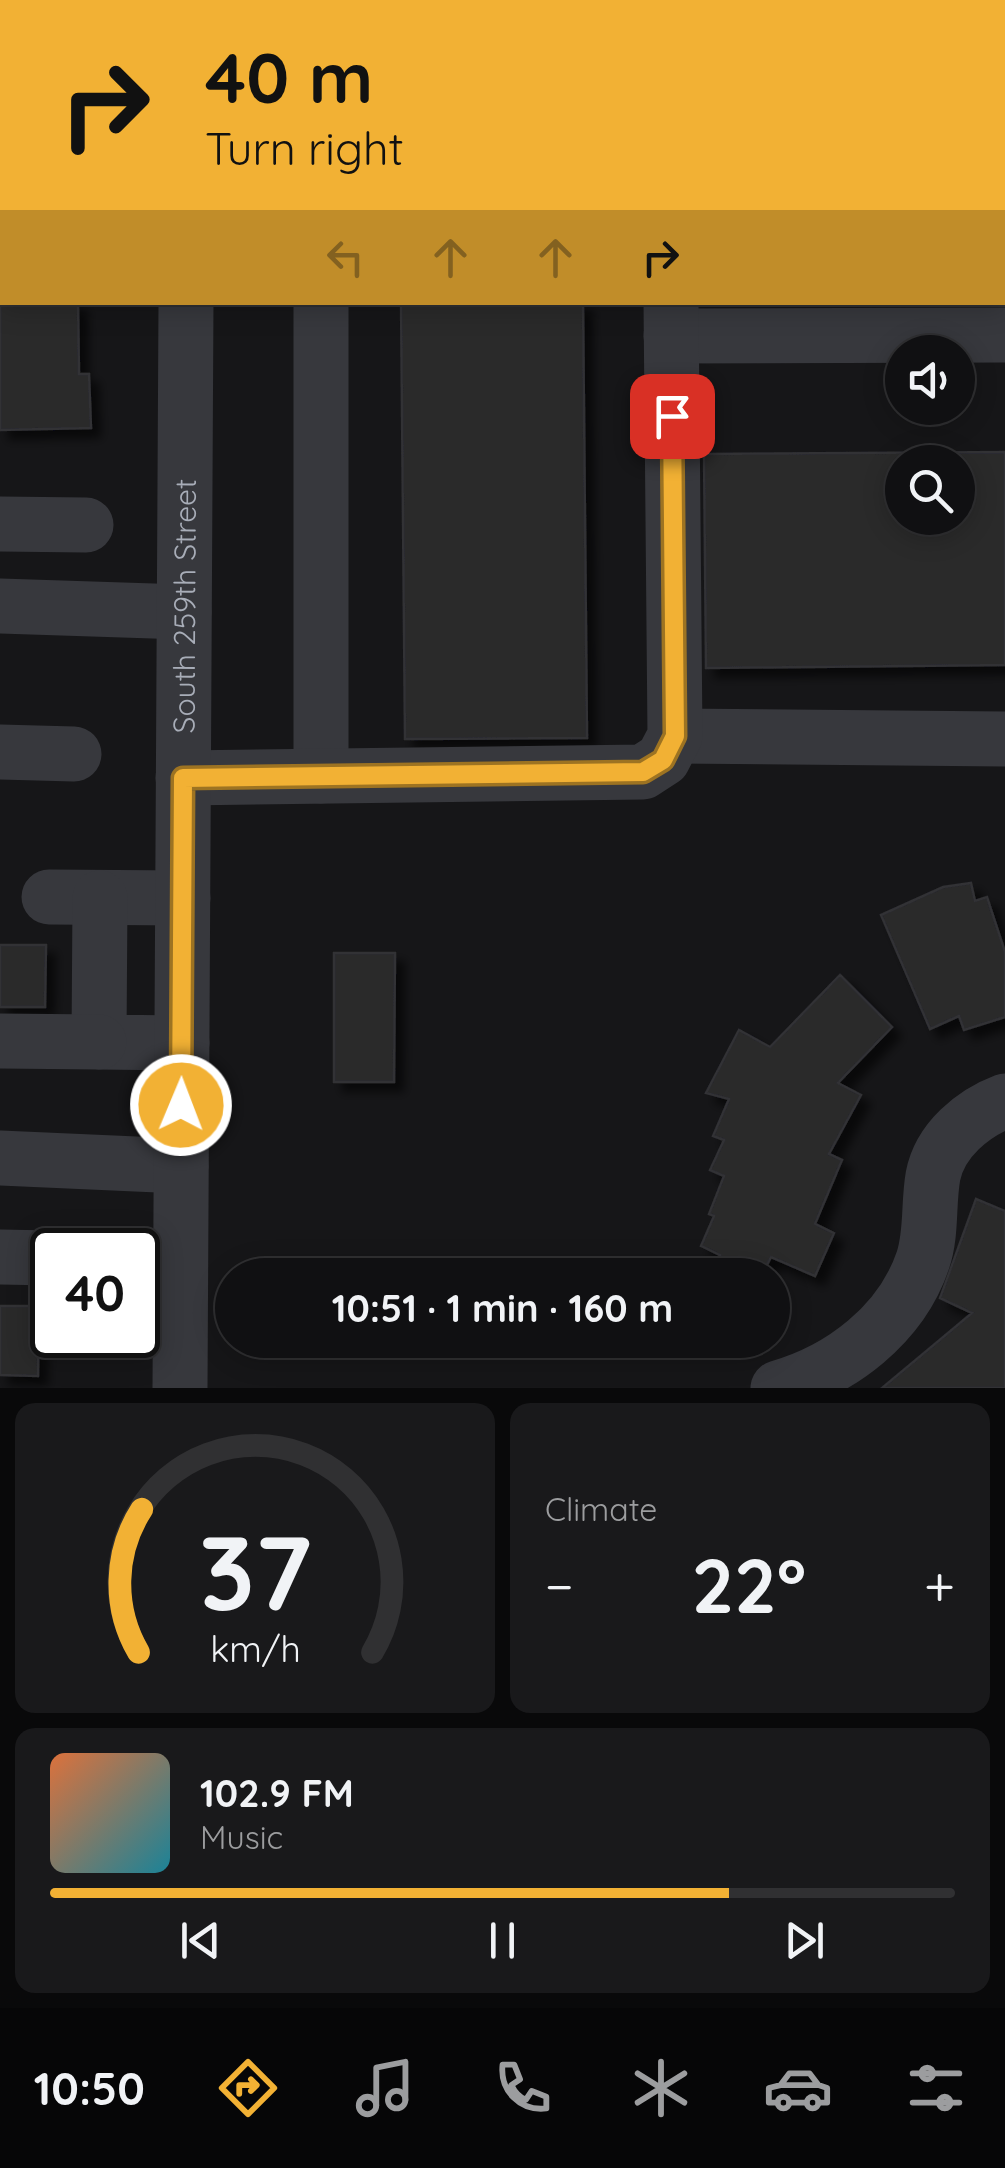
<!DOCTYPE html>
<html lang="en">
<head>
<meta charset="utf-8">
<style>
  body { margin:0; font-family:Quicksand,sans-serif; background:#19191b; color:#f1f3f6; height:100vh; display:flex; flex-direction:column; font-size:38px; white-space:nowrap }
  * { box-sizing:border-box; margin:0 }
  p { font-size:32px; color:#9c9d9f }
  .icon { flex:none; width:55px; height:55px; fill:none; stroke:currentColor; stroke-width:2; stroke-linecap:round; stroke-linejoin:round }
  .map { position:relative; height:1388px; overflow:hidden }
  .panel { display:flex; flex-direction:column; gap:15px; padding:15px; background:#09090a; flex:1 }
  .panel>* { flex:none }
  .guide { position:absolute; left:0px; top:0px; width:1005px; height:305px; box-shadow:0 5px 25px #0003,0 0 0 2px #303032; background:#f2b134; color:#111; overflow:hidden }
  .tools { position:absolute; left:885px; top:335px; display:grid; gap:20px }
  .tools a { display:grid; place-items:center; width:90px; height:90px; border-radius:50%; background:#101012; box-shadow:0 5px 25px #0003,0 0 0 2px #303032; font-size:50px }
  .speed { position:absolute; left:30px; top:1228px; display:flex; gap:20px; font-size:50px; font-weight:700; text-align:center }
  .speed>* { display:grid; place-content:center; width:130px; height:130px; border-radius:50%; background:#101012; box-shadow:0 5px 25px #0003,0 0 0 2px #303032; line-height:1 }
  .speed .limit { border:5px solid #111; border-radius:15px; background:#fff; color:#111 }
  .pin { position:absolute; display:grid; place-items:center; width:85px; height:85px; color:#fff; margin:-42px; border-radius:20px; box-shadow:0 5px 15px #0006 }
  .me { position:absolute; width:110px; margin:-55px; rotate:1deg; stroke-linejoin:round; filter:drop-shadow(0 0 8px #0008) }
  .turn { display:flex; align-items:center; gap:35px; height:210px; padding:0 40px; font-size:45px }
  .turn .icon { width:130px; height:130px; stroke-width:2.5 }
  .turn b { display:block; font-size:70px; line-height:85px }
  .lanes { display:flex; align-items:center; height:95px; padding:0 40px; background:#0003; justify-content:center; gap:50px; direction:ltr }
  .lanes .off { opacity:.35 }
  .big { font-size:75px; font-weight:700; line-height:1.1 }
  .panel .widget { flex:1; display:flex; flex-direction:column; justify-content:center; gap:15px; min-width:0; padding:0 35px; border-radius:20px; background:#19191b }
  .panel .dial { align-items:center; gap:0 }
  .dial svg { height:260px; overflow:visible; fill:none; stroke:#303032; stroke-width:7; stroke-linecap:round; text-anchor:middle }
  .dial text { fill:#f1f3f6; stroke:none }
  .song { display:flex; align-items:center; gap:30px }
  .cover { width:120px; height:120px; border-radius:15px; background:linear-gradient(135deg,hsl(20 70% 55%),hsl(190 70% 35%)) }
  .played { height:10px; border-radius:5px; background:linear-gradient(90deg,#f2b134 75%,#303032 75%) }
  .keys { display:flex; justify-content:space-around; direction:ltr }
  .heat { display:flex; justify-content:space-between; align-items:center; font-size:55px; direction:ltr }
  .panel .tiles { flex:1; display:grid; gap:15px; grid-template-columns:1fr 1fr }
  .widget:last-child { grid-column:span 2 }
  .trip { position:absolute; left:215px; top:1258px; width:575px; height:100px; border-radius:50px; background:#101012; box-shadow:0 5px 25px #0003,0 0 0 2px #303032; font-weight:700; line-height:100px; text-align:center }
  .tab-bar { display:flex; height:160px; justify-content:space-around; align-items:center; background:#060607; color:#9c9d9f }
  .tab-bar .icon { width:70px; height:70px }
  .tab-bar .current { color:#f2b134 }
  .tab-bar b { font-size:45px; color:#f1f3f6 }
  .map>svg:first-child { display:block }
  .building { fill:#29292c; stroke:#303034; stroke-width:2.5; fill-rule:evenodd; filter:url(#shadow) }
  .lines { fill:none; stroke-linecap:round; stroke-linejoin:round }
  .minor { stroke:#37383d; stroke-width:55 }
  .route-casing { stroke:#9d7322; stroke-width:25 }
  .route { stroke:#f2b134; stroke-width:18 }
  .labels { text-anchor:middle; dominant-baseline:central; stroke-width:10; stroke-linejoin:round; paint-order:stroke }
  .street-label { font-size:30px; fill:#a8adb8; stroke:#111113 }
</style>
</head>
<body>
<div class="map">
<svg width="1005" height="1388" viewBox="0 0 1005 1388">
  <defs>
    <filter id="shadow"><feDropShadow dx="9" dy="9" stdDeviation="5" flood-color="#0009"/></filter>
  </defs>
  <rect width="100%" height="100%" fill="#161618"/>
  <!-- building -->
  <path class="building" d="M 0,302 L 78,302 L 79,374 L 89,374 L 91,428 L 0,430 Z
    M 401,302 L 583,302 L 587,738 L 405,739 Z
    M 1005,452 L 1005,665 L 706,668 L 704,454 ZM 902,462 L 958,462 L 958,518 L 902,518 Z
    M 971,883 L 975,901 L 987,897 L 1005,952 L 1005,1017 L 964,1030 L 959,1016 L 930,1029 L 881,915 L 943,887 Z
    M 0,945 L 46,945 L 45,1007 L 0,1007 Z
    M 334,953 L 395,953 L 394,1082 L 334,1082 Z
    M 840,975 L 892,1027 L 838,1083 L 861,1095 L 829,1154 L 842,1160 L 815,1224 L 834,1233 L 815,1276 L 771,1257 L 762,1275 L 711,1275 L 720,1255 L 701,1246 L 714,1216 L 709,1214 L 724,1176 L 710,1170 L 724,1140 L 713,1136 L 729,1099 L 706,1093 L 739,1030 L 770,1047 Z
    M 976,1199 L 1005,1211 L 1005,1388 L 882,1388 L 972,1313 L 940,1298 Z
    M 0,1306 L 39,1306 L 38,1376 L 0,1375 Z"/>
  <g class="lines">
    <!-- minor -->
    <g class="minor">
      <path d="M 187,2 L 187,0"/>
      <path d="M 327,2 L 327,0"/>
      <path d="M 676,2 L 677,0"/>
      <path d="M 321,302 L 321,776"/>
      <path d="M 671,336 L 1005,335"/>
      <path d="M 0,524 L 86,525"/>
      <path d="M 0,606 L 184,612"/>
      <path d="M 675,736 L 1005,739"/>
      <path d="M 0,752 L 74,754"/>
      <path d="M 183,778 L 643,772 L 663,759 L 675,736 L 671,302"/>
      <path d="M 49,897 L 183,898"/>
      <path d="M 100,898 L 99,1042 L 182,1043"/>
      <path d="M 0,1041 L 99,1042"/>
      <path d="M 0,1158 L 181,1166"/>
      <path d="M 0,1257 L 52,1258"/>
      <path id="s1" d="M 180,1388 L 186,302"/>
      <path d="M 778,1388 C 841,1370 901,1325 923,1260 C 932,1233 928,1204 933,1176 C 940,1140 973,1113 1005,1101"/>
    </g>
  </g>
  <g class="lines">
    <!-- route casing -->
    <g class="route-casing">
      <path id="route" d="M 181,1105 L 183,778 L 643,772 L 663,760 L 675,736 L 672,416"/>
    </g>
    <!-- route -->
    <use href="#route" class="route"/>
  </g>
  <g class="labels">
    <!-- street labels -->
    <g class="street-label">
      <text stroke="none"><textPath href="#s1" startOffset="782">South 259th Street</textPath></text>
    </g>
  </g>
</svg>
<div class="tools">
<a><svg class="icon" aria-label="sound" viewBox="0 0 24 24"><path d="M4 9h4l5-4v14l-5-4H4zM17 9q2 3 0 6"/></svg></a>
<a><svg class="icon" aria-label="search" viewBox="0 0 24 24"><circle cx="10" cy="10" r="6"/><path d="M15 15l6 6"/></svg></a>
</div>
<div class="speed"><div class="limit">40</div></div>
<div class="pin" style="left:672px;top:416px;background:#d93025"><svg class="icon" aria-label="arrive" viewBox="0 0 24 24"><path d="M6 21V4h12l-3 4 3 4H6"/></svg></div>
<svg class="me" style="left:181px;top:1105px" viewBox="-20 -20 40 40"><circle r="17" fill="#f2b134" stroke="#fff" stroke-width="3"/><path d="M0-11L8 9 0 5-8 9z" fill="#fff"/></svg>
<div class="trip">10:51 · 1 min · 160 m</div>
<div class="guide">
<div class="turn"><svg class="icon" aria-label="right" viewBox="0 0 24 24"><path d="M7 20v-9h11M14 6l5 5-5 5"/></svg><div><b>40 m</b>Turn right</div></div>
<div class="lanes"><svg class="icon off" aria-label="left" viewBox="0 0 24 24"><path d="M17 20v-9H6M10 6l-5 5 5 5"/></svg><svg class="icon off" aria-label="ahead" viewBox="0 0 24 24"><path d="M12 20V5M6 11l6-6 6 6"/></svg><svg class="icon off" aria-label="ahead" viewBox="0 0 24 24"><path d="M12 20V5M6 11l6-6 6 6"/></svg><svg class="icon" aria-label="right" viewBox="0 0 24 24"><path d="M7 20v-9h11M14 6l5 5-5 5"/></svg></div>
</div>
</div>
<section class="panel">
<div class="tiles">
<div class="widget dial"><svg viewBox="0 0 100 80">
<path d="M14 69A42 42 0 1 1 86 69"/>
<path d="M14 69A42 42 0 0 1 15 25" stroke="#f2b134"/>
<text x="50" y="56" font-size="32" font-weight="700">37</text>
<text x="50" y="72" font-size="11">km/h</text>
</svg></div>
<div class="widget"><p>Climate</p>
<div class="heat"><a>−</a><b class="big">22°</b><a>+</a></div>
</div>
<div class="widget">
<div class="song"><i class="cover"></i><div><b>102.9 FM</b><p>Music</p></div></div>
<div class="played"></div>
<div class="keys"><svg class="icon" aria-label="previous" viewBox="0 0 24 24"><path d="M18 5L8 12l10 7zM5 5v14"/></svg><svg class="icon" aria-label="pause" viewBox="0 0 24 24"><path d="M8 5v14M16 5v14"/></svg><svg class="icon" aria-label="next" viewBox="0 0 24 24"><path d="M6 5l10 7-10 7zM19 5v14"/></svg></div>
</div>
</div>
</section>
<nav class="tab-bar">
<b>10:50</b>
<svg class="icon current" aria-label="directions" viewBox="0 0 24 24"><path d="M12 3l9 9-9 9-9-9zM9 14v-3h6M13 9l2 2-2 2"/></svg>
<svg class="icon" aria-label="music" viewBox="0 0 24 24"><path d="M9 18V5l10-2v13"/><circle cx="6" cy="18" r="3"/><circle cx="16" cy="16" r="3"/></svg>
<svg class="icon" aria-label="phone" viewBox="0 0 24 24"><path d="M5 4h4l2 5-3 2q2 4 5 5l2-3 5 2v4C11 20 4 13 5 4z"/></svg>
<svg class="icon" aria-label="climate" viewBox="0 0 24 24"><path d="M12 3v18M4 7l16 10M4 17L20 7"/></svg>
<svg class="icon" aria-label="car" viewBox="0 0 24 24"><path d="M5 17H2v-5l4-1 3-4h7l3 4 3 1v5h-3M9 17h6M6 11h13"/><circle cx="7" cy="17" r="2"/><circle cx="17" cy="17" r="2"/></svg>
<svg class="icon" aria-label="filters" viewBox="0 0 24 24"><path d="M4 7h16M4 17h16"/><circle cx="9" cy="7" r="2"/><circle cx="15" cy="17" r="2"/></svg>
</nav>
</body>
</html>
